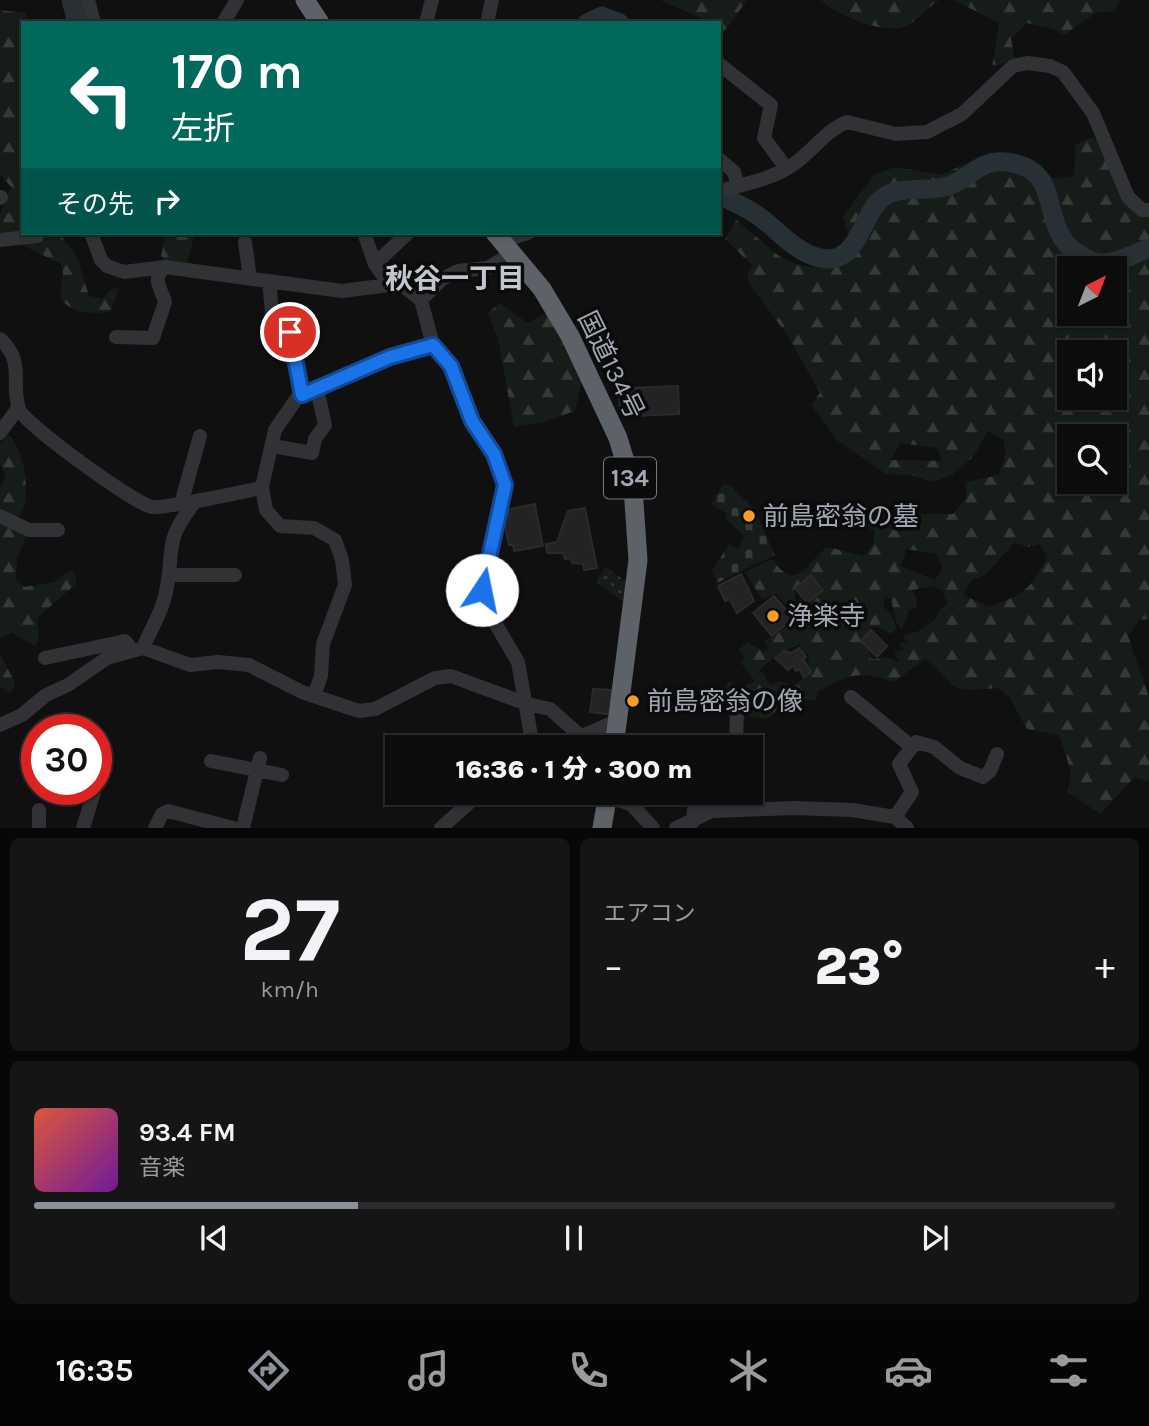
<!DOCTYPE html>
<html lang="ja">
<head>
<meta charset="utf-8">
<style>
  body { margin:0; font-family:Karla,"Noto Sans JP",sans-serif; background:#151516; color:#f1f3f6; height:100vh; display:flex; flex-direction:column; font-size:26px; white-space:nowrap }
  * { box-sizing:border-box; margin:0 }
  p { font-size:23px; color:#9a9b9d }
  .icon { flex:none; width:38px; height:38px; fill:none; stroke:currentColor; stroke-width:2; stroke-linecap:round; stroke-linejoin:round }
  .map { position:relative; height:828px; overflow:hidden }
  .side { display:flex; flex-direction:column; gap:10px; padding:10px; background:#070707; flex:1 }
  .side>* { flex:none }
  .banner { position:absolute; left:21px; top:21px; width:700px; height:214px; border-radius:0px; box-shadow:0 2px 5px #0004,0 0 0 2px #2c2c2e; background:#00695c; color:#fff; overflow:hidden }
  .needle { width:46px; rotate:42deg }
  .tools { position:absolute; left:1057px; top:256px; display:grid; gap:14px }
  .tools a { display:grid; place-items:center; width:70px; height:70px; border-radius:0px; background:#0c0c0d; box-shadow:0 2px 5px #0004,0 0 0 2px #2c2c2e; font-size:35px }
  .speed { position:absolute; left:21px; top:714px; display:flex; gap:14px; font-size:35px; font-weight:700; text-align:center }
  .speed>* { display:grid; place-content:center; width:91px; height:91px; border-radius:50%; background:#0c0c0d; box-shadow:0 2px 5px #0004,0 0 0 2px #2c2c2e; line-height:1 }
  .speed .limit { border:10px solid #d22; background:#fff; color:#111 }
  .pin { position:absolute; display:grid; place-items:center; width:60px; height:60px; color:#fff; margin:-30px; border:4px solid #fff; border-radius:50%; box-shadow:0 2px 7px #0007 }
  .me { position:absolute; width:77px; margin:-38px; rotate:11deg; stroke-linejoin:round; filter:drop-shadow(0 0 5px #0008) }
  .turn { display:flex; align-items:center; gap:24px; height:147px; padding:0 35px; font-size:32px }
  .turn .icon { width:91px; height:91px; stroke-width:2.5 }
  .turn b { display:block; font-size:49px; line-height:60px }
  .then { display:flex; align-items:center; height:66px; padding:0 35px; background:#0003; gap:14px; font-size:26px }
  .big { font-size:52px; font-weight:800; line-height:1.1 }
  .side .tile { flex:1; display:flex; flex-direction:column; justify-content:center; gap:10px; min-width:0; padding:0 24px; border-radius:10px; background:#151516 }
  .side .dial { align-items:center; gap:0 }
  .dial b { font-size:91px; line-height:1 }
  .song { display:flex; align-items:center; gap:21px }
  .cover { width:84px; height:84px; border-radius:10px; background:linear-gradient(135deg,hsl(10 70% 55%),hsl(280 70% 35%)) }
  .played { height:7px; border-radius:4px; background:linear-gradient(90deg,#8c9099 30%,#2c2c2e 30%) }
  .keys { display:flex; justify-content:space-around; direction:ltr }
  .heat { display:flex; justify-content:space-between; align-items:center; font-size:38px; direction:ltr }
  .side .tiles { flex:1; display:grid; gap:10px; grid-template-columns:1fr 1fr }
  .tile:last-child { grid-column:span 2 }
  .trip { position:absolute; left:385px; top:735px; width:378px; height:70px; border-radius:0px; background:#0c0c0d; box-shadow:0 2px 5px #0004,0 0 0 2px #2c2c2e; font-weight:800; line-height:70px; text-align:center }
  .tab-bar { display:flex; height:112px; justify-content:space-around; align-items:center; background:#050505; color:#9a9b9d }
  .tab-bar .icon { width:49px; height:49px }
  .tab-bar .on { color:#8c9099 }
  .tab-bar b { font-size:32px; color:#f1f3f6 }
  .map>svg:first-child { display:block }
  .forest { fill:url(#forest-firs); fill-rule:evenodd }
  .cemetery { fill:url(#cemetery-stones) }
  .park { fill:url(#park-dots) }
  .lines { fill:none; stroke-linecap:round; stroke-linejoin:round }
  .river { stroke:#263035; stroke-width:19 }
  .building { fill:#232325; stroke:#2a2a2d; stroke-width:2 }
  .minor { stroke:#313236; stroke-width:14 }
  .highway { stroke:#5d6168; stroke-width:19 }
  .route-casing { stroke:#114b97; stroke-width:18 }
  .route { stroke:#1a73e8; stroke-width:12 }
  .poi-dot { fill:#f69e23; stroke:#0b0b0c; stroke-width:2.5 }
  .labels { text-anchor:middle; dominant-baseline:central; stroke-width:7; stroke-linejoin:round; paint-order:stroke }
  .shield { fill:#0b0b0c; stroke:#747981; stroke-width:2 }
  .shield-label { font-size:24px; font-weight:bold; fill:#a1a8b3 }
  .street-label { font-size:26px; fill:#a1a8b3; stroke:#0b0b0c }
  .poi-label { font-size:26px; fill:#a1a8b3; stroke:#0b0b0c; text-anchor:start }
  .neighbourhood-label { font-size:28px; font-weight:bold; fill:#c2c6cf; stroke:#0b0b0c }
</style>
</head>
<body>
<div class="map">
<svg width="1149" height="828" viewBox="0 0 1149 828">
  <defs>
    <pattern id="forest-firs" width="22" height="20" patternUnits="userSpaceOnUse" patternTransform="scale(1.75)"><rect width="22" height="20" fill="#161c17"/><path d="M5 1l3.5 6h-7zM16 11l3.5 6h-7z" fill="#353a36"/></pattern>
    <pattern id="cemetery-stones" width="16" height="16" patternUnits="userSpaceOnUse" patternTransform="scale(1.75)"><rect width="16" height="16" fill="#161c17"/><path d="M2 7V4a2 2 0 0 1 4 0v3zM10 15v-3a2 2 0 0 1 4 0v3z" fill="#353a36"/></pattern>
    <pattern id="park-dots" width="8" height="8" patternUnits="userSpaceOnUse" patternTransform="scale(1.75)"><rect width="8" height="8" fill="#161c17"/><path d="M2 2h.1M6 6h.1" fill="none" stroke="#353a36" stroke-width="1.8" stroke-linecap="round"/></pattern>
  </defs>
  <rect width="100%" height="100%" fill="#101011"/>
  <!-- forest -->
  <path class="forest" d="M 660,0 L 747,0 L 723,34 L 719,23 L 712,23 Z
    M 821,0 L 939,0 C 929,7 915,23 903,27 C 882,34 836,15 821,0 Z
    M 954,0 L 1121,0 L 1114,12 L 1097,12 L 1063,36 L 1056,30 L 1027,23 L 1011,39 L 1015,59 L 992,67 L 999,23 Z
    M 0,10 L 25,13 L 30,23 L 23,23 L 20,211 L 23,233 L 59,233 L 77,257 L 89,296 L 102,299 L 114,287 L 119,289 L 110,312 C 98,315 64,313 61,296 C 59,284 66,277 61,264 L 0,234 L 0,214 L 11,187 L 0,174 Z
    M 1092,137 L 1119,156 L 1114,176 L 1149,214 L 1149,619 L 1139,620 L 1128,636 L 1149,697 L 1149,782 L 1135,777 L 1100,814 L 1068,792 L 1071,771 L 1059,735 L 1027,729 L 1010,698 L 998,688 C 943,692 963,690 925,659 L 894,682 C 858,670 852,674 818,691 L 815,701 L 782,695 L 774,714 L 767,719 L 742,715 L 725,693 L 724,687 L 730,682 L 741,688 L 755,681 L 741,663 L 745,657 L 738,650 L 747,642 L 764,652 L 769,648 L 763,640 L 772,638 L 796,618 L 776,593 L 762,600 L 745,572 L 772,559 C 796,593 805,565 827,547 L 864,556 L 873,544 L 875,532 L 861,520 L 871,510 L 892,514 L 953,514 L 966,499 L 966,482 L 999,475 L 1006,454 L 1003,439 L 988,431 L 973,457 L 952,475 L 933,482 L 910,475 L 886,474 L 838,441 L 811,405 L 820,393 L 788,336 L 750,285 L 747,275 L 753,266 L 725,239 L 736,220 C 749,231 762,241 774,252 C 792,268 839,276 855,256 L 843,216 L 875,174 L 896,167 L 941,175 L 990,152 L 1010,157 L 1056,179 L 1074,176 L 1075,145 ZM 1069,268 L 1115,268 L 1115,313 L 1069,313 ZM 1069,352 L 1115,352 L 1115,397 L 1069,397 ZM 1069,436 L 1115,436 L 1115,481 L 1069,481 ZM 900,443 L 937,448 L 942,461 L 891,460 ZM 1015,542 L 1027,547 L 1040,544 L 1047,557 C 1030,591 1024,594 989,607 L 963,595 L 972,580 L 985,575 ZM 907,549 L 936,554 L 943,568 L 935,580 L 900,566 ZM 811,575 L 823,590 L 807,603 L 801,600 L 803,608 L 795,599 L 795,588 ZM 932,586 L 942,590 L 947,604 L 937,613 L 937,618 L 917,632 L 902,635 L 908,643 L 899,643 L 904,650 L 894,652 L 900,662 L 888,658 L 871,659 L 868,647 L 877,638 L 870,628 L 875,626 L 891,634 L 897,628 L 890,612 L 883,607 L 885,596 L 891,599 L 897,624 L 902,629 L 909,610 L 916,608 L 917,600 L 912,590 ZM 800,644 L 803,653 L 808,654 L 810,673 L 793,686 L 780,681 L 770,685 L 763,673 L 758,671 L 777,655 Z
    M 166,233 L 195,233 L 187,262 L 183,265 L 168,263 L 161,256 Z
    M 499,303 L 528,323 L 551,311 L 582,380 L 575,411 L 544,422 L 514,427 L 498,339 L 488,313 Z
    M 9,435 C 24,449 34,502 18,517 L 26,537 L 17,558 L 16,579 L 25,587 L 54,582 L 71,570 L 76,575 L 76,584 L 37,618 L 39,639 L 35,646 L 10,632 L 0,639 L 0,488 L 6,476 L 0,464 L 0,443 Z
    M 0,655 L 15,682 L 13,690 L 8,693 L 0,686 Z"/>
  <!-- cemetery -->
  <path class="cemetery" d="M 728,484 L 754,509 L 775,555 L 717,583 L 712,570 L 729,545 L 739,549 L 744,536 L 726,519 L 726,513 L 711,504 L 723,485 Z"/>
  <!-- park -->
  <path class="park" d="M 606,567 L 632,586 L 629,606 L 596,582 Z"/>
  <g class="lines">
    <!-- river -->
    <path class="river" d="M 71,0 L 77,23
      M 587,23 L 602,16 L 620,23
      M 719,195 C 732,201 745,207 757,215 C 779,230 799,258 828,259 C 859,259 862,215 881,199 C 898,184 928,193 948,186 C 969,179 981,159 1005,162 C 1056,167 1044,206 1061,236 C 1068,249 1089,263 1104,263 C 1120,263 1135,253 1149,248"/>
  </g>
  <!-- building -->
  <path class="building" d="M 678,386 L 679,414 L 634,416 L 633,411 L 620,411 L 619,396 L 631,395 L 631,388 Z
    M 535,504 L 543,546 L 514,551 L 513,545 L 509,545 L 503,518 L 508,518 L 509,509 Z
    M 585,508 L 597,568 L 584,570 L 583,564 L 572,563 L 571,558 L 565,559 L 563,553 L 547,553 L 546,544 L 557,542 L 568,511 Z
    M 741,574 L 754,601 L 737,613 L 730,599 L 725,601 L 718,586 Z
    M 811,575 L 823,590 L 807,603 L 795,588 Z
    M 774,596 L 793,618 L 772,636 L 753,613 Z
    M 871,630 L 887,646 L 877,657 L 861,641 Z
    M 799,648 L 806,657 L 801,660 L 804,660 L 811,672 L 804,677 L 799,669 L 796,671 L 793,666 L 788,670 L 775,658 L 784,651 L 791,653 Z
    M 593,689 L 614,690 L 613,715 L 590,712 Z"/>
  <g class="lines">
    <!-- minor -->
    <path class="minor" d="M 88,0 L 94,23
      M 223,23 L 237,0
      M 426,23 L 432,0
      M 487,23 L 492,0
      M 719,64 L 771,105 L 764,138 L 786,168
      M 719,159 L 734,172 L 738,186
      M 719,191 C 744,184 769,180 791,166 C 812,153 824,131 847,122 L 896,134 L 927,132 L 962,114 L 1013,66 L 1027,63 L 1050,66 L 1063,72 L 1093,113 L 1128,197 L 1142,210 L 1149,210
      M 0,198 L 1,197
      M 91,233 L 101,260 L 107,266 L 124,272 L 165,267 L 342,291 L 397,284
      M 364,233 L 375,264 L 384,277 L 405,287 L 421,300 L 433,345 L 451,366 L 472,421 L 501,469 L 505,485 L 503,498 L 482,590 L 488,611 L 518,662 L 533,747
      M 0,240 L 37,236 L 38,233
      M 501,241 L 528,233
      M 245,242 L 250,278
      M 375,264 L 408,233
      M 269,281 L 274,333 L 290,332 L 302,395
      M 421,300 L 442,279 L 458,271 L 488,268 L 512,253
      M 116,337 L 153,338 L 165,302 C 161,288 151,279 165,267
      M 0,339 C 26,363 10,382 19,409 C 23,423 135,504 152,507 C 160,509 252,491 262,487 L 275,430 L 297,398 L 390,357 L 433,345
      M 0,433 L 18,408
      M 273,446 L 312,453 L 315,439 L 325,425 L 317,389
      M 262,487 L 266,510 L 280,526 L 314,528 L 335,540 L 342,560 L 345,585 L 323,644 L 321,676 L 314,696
      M 181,504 L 200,436
      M 0,516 L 29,530 L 58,530
      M 169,575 L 235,575
      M 143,648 C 150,631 161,614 165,596 C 176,552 161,545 194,503
      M 45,658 L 125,641 L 132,650
      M 851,697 L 912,747
      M 0,725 L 22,715 L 46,695 L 68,685 L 107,658 L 143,648 L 190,665 L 218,662 L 249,665 L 302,692 L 359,711 L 375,709 L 435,678 L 451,676 L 527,704 L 550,709 L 593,747
      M 557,747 L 619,720
      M 736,747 L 737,708
      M 211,761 L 282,775
      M 96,784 L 99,769
      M 607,797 L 631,804 L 653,828
      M 39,810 L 39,828
      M 895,817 L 912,792 L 899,764 L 916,742 L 934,747 L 960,768 L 983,777 L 990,771 L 997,754
      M 693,822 L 694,810 L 708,793
      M 83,828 L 95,789
      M 155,828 L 162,814 L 168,811 L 233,828
      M 243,828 L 260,758
      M 441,828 L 480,793
      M 676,828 L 712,811 L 793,808 L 852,810 L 895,817 L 907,828"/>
    <!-- highway -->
    <path class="highway" d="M 305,0 L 320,23
      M 495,233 L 542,289 L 570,336 L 618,438 L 633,488 L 638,560 L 614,747
      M 602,828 L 608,793"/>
  </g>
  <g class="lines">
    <!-- route casing -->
    <g class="route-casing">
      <path id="route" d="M 290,332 L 302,395 L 390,357 L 433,345 L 451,366 L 472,421 L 494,454 L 505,485 L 482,590"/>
    </g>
    <!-- route -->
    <use href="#route" class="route"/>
  </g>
  <!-- markers -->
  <g class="poi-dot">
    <circle cx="749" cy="516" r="7"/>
    <circle cx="773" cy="616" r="7"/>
    <circle cx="633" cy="701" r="7"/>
  </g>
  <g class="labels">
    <!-- shield labels -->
    <rect class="shield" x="604" y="457.5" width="52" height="41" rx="5"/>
    <g class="shield-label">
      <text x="630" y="478">134</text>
    </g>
    <!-- street labels -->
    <g class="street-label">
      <text transform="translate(611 365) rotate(64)">国道134号</text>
    </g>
    <!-- poi labels -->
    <g class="poi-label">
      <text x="763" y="516">前島密翁の墓</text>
      <text x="787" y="616">浄楽寺</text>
      <text x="647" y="701">前島密翁の像</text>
    </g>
    <!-- neighbourhood labels -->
    <g class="neighbourhood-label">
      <text x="455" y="278">秋谷一丁目</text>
    </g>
  </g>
</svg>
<div class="tools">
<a><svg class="needle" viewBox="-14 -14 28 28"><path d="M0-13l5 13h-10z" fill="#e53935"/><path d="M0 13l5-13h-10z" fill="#9a9b9d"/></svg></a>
<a><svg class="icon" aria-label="sound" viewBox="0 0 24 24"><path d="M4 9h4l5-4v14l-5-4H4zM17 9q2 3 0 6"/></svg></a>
<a><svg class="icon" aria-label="search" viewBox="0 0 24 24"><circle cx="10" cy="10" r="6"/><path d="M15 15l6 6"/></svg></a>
</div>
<div class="speed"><div class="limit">30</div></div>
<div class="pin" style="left:290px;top:332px;background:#d93025"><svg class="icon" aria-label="arrive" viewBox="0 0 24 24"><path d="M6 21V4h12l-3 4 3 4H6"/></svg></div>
<svg class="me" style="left:482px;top:590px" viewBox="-20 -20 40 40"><circle r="19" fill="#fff"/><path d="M0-13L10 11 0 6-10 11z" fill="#1a73e8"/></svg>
<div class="trip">16:36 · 1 分 · 300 m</div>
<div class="banner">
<div class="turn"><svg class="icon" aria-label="left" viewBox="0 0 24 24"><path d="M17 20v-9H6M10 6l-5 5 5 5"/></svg><div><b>170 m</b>左折</div></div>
<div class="then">その先<svg class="icon" aria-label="right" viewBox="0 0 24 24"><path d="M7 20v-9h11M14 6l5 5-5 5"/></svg></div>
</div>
</div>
<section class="side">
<div class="tiles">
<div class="tile dial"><b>27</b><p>km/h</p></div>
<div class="tile"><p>エアコン</p>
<div class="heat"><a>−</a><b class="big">23°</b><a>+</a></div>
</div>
<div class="tile">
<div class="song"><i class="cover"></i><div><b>93.4 FM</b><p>音楽</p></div></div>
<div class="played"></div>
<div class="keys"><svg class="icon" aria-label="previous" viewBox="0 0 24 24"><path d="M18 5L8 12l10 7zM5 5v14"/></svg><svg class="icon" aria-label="pause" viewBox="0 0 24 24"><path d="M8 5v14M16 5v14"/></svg><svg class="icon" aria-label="next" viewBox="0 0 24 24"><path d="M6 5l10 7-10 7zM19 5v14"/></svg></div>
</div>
</div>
</section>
<nav class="tab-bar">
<b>16:35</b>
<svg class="icon on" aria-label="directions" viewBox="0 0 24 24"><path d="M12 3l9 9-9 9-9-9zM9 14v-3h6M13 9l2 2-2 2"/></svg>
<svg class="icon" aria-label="music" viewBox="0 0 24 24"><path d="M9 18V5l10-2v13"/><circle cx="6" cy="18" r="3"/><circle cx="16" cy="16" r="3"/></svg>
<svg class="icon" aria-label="phone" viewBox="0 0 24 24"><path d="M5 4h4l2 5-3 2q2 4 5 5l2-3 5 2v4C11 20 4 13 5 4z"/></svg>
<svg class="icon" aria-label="climate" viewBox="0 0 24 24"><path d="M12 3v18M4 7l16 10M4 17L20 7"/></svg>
<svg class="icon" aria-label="car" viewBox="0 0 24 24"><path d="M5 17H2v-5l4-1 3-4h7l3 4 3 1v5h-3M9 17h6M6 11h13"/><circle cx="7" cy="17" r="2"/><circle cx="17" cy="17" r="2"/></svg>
<svg class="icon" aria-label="filters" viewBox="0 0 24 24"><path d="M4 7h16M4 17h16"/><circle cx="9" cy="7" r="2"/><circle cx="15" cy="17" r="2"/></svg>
</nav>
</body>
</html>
